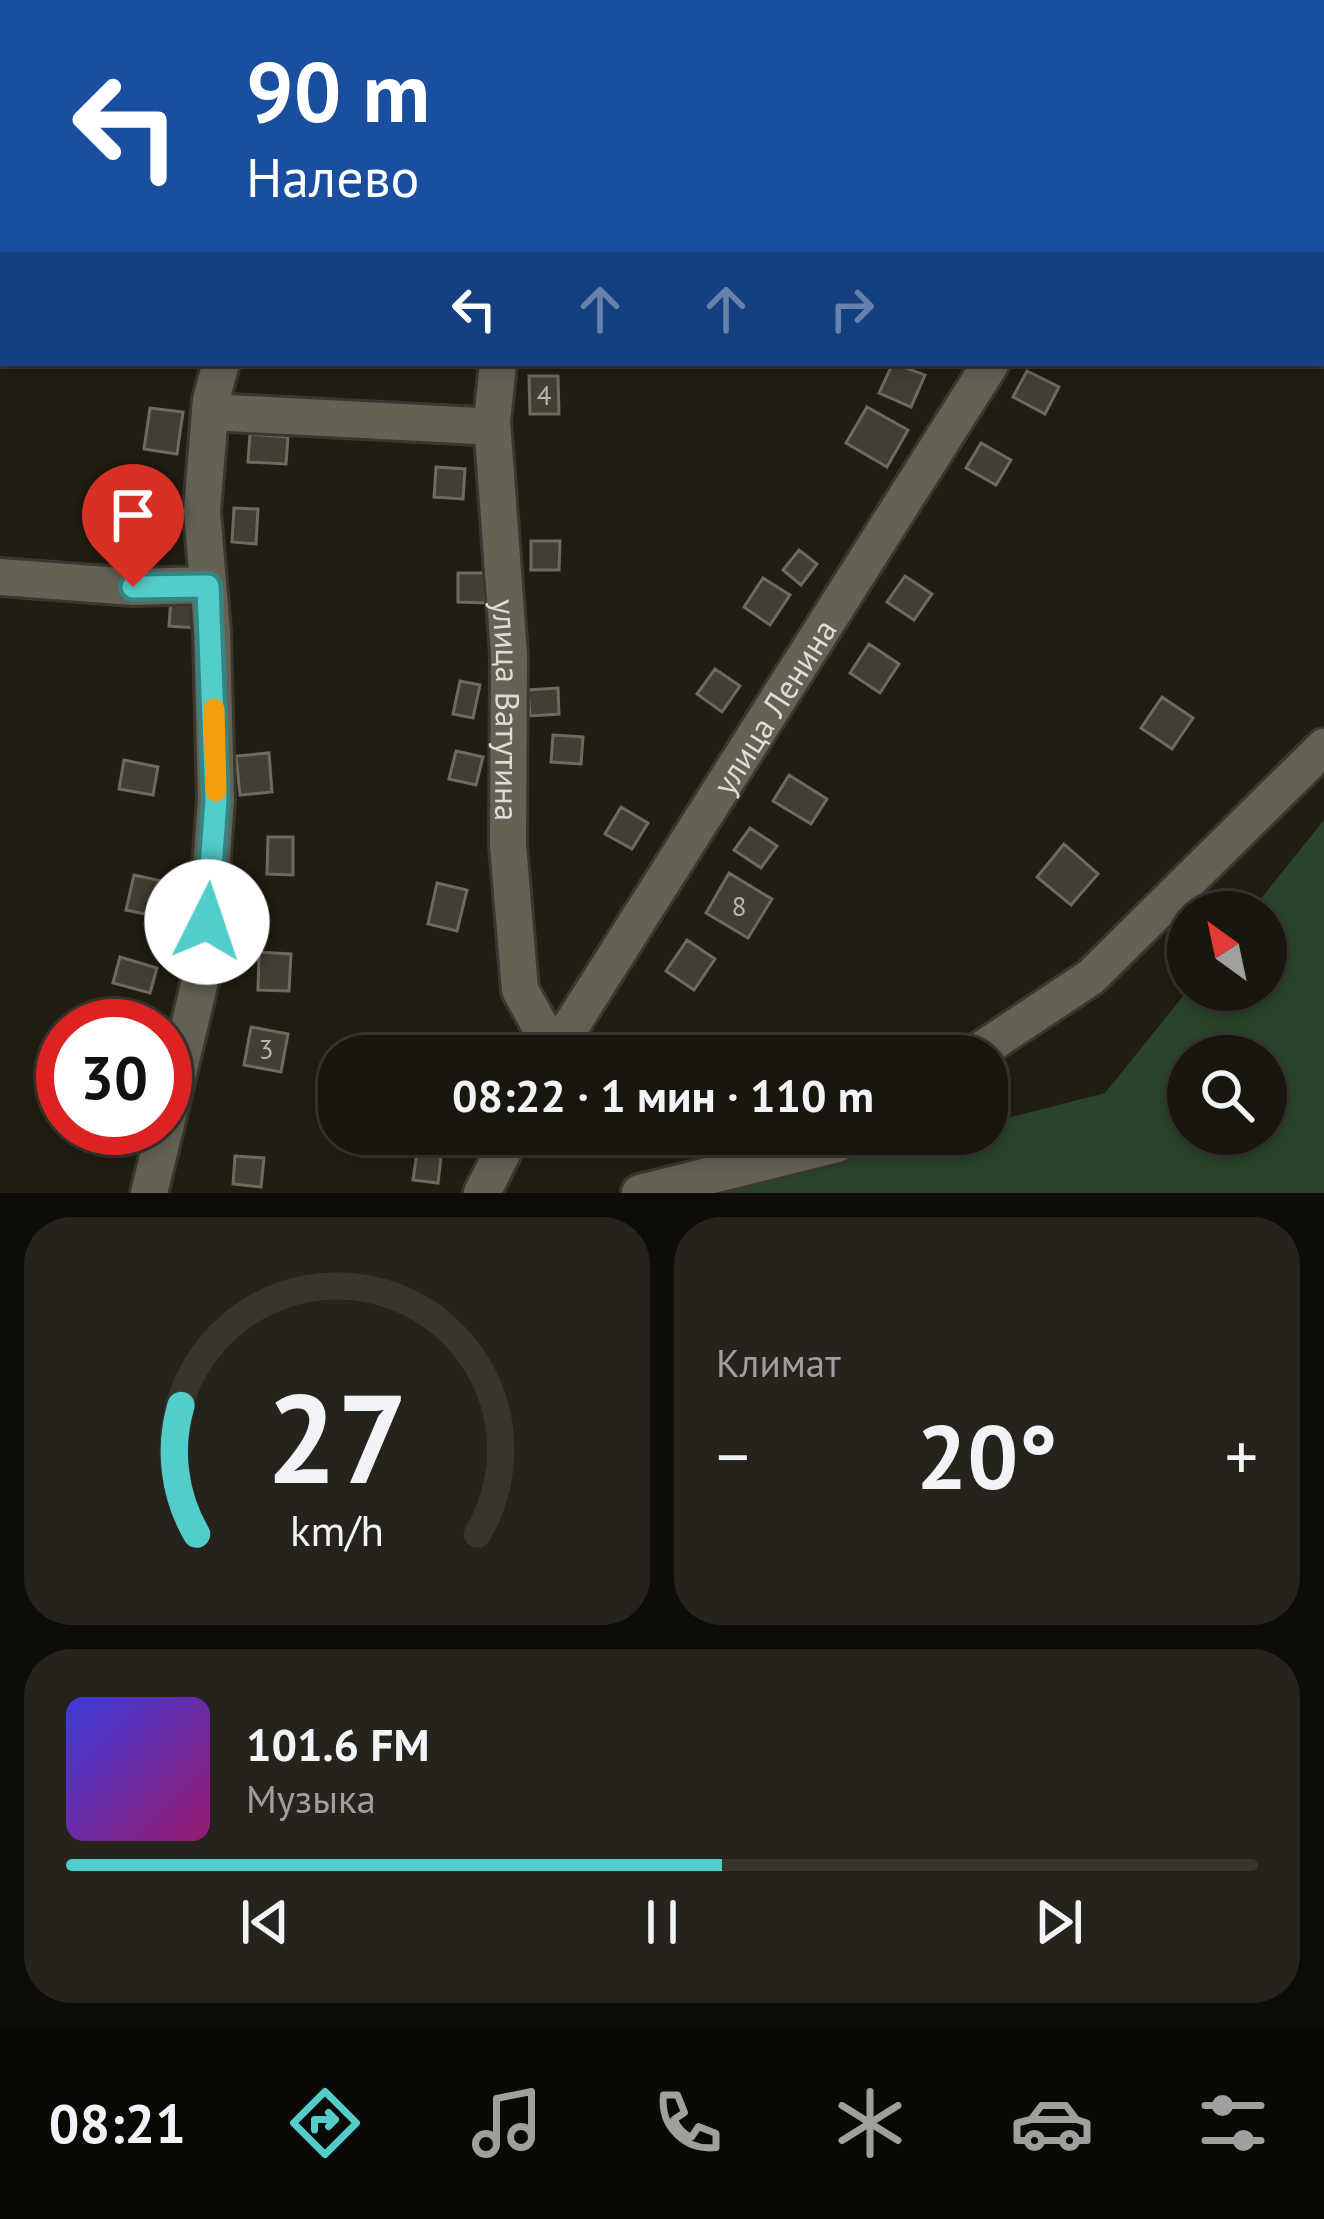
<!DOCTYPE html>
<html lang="ru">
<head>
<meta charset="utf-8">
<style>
  body { margin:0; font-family:"PT Sans",sans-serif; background:#26231c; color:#f1f3f6; height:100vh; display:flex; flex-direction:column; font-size:45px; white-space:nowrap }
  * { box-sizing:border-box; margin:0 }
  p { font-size:39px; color:#9f9f9e }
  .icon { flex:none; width:66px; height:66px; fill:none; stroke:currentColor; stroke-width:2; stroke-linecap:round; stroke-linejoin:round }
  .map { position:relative; height:1193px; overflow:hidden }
  .panel { display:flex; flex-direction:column; gap:24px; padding:24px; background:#0e0c08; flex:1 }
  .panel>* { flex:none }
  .guide { position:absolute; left:0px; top:0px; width:1326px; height:366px; box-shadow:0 6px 18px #0003,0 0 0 3px #37352e; background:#1a4fa0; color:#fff; overflow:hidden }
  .needle { width:78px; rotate:327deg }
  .controls { position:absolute; left:1167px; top:891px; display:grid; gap:24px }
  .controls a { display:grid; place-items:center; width:120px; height:120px; border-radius:50%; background:#19160e; box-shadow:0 6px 18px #0003,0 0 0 3px #37352e; font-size:60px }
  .speed { position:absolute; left:36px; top:999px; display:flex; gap:24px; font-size:60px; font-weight:700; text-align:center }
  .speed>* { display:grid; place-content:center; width:156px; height:156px; border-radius:50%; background:#19160e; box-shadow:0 6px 18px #0003,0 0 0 3px #37352e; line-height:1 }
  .speed .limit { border:18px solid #d22; background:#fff; color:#111 }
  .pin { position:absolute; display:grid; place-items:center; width:102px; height:102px; color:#fff; margin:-123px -51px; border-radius:50% 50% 50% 0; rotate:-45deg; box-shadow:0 0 12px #0007 }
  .pin .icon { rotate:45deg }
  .me { position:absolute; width:132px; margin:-66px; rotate:4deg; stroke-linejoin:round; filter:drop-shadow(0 0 9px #0008) }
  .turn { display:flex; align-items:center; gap:42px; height:252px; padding:0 48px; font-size:54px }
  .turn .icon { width:156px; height:156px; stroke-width:2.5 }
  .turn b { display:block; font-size:84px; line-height:102px }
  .lanes { display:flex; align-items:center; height:114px; padding:0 48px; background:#0003; justify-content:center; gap:60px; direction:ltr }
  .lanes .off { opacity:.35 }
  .big { font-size:90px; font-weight:800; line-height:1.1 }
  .panel .card { flex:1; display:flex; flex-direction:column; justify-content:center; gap:18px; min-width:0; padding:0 42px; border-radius:48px; background:#26231c }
  .panel .dial { align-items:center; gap:0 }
  .dial svg { height:312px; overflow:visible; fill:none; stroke:#37352e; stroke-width:7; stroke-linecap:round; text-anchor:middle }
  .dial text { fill:#f1f3f6; stroke:none }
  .song { display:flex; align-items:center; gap:36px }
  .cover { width:144px; height:144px; border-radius:18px; background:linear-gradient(135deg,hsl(240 70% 55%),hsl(320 70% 35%)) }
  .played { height:12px; border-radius:6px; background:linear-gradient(90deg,#53cdca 55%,#37352e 55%) }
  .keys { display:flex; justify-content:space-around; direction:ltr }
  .heat { display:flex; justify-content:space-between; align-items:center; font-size:66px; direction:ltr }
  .panel .tiles { flex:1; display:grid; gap:24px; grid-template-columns:1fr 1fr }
  .card:last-child { grid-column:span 2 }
  .trip { position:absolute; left:318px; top:1035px; width:690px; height:120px; border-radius:48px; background:#19160e; box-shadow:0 6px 18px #0003,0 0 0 3px #37352e; font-weight:800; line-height:120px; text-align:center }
  .dock { display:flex; height:192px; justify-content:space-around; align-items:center; background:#0a0906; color:#9f9f9e }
  .dock .icon { width:84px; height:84px }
  .dock .on { color:#53cdca }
  .dock b { font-size:54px; color:#f1f3f6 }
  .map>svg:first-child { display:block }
  .green { fill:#29442a; fill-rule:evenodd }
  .building { fill:#423f32; stroke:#6e6a5c; stroke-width:3 }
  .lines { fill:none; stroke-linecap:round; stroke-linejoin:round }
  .minor-casing { stroke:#39372f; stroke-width:42 }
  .minor { stroke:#656153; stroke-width:36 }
  .route-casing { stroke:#368583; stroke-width:30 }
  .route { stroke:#53cdca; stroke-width:21 }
  .slow { stroke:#f59e0b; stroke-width:21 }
  .labels { text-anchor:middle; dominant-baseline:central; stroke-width:12; stroke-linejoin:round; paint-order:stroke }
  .number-label { font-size:27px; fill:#b7b5ac }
  .street-label { font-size:33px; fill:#dedcd4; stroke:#090804 }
</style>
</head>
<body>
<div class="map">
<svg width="1324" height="1193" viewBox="0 0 1324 1193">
  <rect width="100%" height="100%" fill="#211d12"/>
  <!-- green -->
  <path class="green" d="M 0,0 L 50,0 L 3,3 L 0,139 Z
    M 1324,820 L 1324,1193 L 706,1193 L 942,1134 L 987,1134 L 987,1123 L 1105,1093 L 1188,990 L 1266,990 L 1266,912 L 1250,912 ZM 1188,1056 L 1266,1056 L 1266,1134 L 1188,1134 Z"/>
  <!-- building -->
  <path class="building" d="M 893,363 L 925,375 L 911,407 L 879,393 Z
    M 1027,371 L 1059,387 L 1045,414 L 1013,397 Z
    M 529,376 L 558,376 L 559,414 L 530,414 Z
    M 867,407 L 908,430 L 887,467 L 846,443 Z
    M 150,408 L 183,412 L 177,454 L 144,449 Z
    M 250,434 L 288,437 L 286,464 L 248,462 Z
    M 981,443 L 1011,460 L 996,485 L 966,468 Z
    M 436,467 L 465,469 L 463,499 L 434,497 Z
    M 234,508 L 258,509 L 256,544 L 232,542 Z
    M 145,509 L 176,514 L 170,548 L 139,543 Z
    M 531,541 L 560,541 L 559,570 L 531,570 Z
    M 799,550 L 817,564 L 801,585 L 783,570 Z
    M 458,573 L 486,573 L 485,603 L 458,602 Z
    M 905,576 L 932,594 L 914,620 L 887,602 Z
    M 763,578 L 790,595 L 770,625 L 744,607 Z
    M 171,598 L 200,600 L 197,628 L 169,626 Z
    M 869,644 L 899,664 L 880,693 L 850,673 Z
    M 715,669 L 740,686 L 722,712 L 697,694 Z
    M 460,681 L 480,685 L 473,718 L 453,714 Z
    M 558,688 L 559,714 L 530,716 L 528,690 Z
    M 1162,697 L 1193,718 L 1172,749 L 1141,728 Z
    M 553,735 L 583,737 L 581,764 L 551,762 Z
    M 456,751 L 483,757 L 476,785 L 449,779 Z
    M 269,753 L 272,792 L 240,795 L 236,756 Z
    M 124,760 L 158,767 L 153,795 L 119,789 Z
    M 789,775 L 827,799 L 811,824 L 773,801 Z
    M 621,807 L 648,823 L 632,849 L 605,834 Z
    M 750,828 L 777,846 L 761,868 L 734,850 Z
    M 268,837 L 293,837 L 293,875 L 267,874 Z
    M 1064,844 L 1098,874 L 1071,905 L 1037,877 Z
    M 729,873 L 772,899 L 748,938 L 706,913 Z
    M 134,875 L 171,883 L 164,918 L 126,910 Z
    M 437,883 L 467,890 L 457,931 L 428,924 Z
    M 687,940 L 715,959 L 694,990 L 666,971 Z
    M 259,952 L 291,954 L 289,991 L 258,990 Z
    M 120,957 L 157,968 L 150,993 L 113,983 Z
    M 251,1027 L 288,1034 L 281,1072 L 244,1065 Z
    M 630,1042 L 652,1056 L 621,1056 Z
    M 439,1049 L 469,1051 L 468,1056 L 439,1056 Z
    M 418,1146 L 442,1149 L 438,1183 L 413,1180 Z
    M 235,1156 L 264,1158 L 261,1187 L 233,1184 Z"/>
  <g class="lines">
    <!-- minor casing -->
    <g class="minor-casing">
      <g id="minor">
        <path d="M 298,3 L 298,0"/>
        <path d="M 548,3 L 548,0"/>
        <path d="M 1140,3 L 1141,0"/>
        <path id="s1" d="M 498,363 L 492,421 L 509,654 L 508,845 L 520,990 L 554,1051"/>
        <path d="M 210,412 L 478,426 L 492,421"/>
        <path d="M 0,577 L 133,587 L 207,585"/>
        <path id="s2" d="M 552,1056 L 991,363"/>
        <path d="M 972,1056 L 1091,977 L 1324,747"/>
        <path d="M 165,1128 L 204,964 L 216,800 L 212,631 L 202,511 L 211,400 L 221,363"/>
        <path d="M 149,1193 L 165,1128"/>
        <path d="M 482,1193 L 512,1134"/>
        <path d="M 640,1193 L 837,1144 L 853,1134"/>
      </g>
    </g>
    <!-- minor -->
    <use href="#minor" class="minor"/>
  </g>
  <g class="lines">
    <!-- route casing -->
    <g class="route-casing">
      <path id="route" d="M 133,587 L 208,586 L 216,800 L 207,922"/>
    </g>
    <!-- route -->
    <use href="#route" class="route"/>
    <!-- slow -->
    <path class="slow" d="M 214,709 L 216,791"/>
  </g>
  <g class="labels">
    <!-- number labels -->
    <g class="number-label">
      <text x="544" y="395">4</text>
      <text x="739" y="906">8</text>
      <text x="266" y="1049">3</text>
    </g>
    <!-- street labels -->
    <g class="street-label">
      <text stroke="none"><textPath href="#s2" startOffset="414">улица Ленина</textPath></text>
      <text stroke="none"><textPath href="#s1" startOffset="348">улица Ватутина</textPath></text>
    </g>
  </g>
</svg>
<div class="controls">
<a><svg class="needle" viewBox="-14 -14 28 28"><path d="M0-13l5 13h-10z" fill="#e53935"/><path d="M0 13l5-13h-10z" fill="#9f9f9e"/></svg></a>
<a><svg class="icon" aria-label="search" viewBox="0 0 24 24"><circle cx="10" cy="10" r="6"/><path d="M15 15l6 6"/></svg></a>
</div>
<div class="speed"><div class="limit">30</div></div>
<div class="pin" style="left:133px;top:587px;background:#d93025"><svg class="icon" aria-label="arrive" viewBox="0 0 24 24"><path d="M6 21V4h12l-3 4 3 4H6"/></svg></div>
<svg class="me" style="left:207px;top:922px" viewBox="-20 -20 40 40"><circle r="19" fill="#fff"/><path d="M0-13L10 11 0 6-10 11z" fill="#53cdca"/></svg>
<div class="trip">08:22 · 1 мин · 110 m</div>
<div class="guide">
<div class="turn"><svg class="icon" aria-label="left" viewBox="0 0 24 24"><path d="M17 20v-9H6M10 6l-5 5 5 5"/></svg><div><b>90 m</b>Налево</div></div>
<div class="lanes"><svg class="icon" aria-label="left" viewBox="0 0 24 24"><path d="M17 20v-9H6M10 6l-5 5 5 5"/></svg><svg class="icon off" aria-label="ahead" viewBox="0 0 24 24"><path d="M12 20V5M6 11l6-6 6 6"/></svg><svg class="icon off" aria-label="ahead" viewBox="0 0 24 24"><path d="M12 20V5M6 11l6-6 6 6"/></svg><svg class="icon off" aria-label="right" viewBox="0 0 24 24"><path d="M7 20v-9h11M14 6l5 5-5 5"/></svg></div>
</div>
</div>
<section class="panel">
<div class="tiles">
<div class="card dial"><svg viewBox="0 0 100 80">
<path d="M14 69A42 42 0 1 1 86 69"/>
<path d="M14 69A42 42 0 0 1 10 36" stroke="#53cdca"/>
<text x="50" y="56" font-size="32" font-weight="700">27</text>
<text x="50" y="72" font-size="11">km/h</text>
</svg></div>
<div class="card"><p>Климат</p>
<div class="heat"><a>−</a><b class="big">20°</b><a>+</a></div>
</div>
<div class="card">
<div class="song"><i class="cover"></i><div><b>101.6 FM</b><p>Музыка</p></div></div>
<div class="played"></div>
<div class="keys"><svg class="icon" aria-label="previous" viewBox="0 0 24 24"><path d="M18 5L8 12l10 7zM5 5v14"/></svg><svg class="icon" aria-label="pause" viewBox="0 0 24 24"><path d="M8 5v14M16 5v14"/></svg><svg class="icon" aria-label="next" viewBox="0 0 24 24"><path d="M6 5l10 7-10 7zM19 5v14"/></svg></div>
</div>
</div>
</section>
<nav class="dock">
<b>08:21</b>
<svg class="icon on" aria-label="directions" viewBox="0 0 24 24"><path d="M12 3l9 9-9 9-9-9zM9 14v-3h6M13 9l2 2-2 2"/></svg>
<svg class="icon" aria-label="music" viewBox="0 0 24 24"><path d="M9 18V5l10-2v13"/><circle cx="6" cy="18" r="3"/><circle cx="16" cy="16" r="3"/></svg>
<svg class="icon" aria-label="phone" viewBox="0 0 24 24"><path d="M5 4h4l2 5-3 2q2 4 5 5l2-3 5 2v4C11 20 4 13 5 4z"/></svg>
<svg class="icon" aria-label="climate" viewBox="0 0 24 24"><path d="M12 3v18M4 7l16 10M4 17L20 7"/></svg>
<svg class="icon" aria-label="car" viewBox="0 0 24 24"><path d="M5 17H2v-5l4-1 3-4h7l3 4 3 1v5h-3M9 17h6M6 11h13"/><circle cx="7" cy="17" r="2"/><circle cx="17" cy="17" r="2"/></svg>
<svg class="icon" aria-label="filters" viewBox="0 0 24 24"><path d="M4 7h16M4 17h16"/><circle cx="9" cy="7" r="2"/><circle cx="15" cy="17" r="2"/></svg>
</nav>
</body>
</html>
